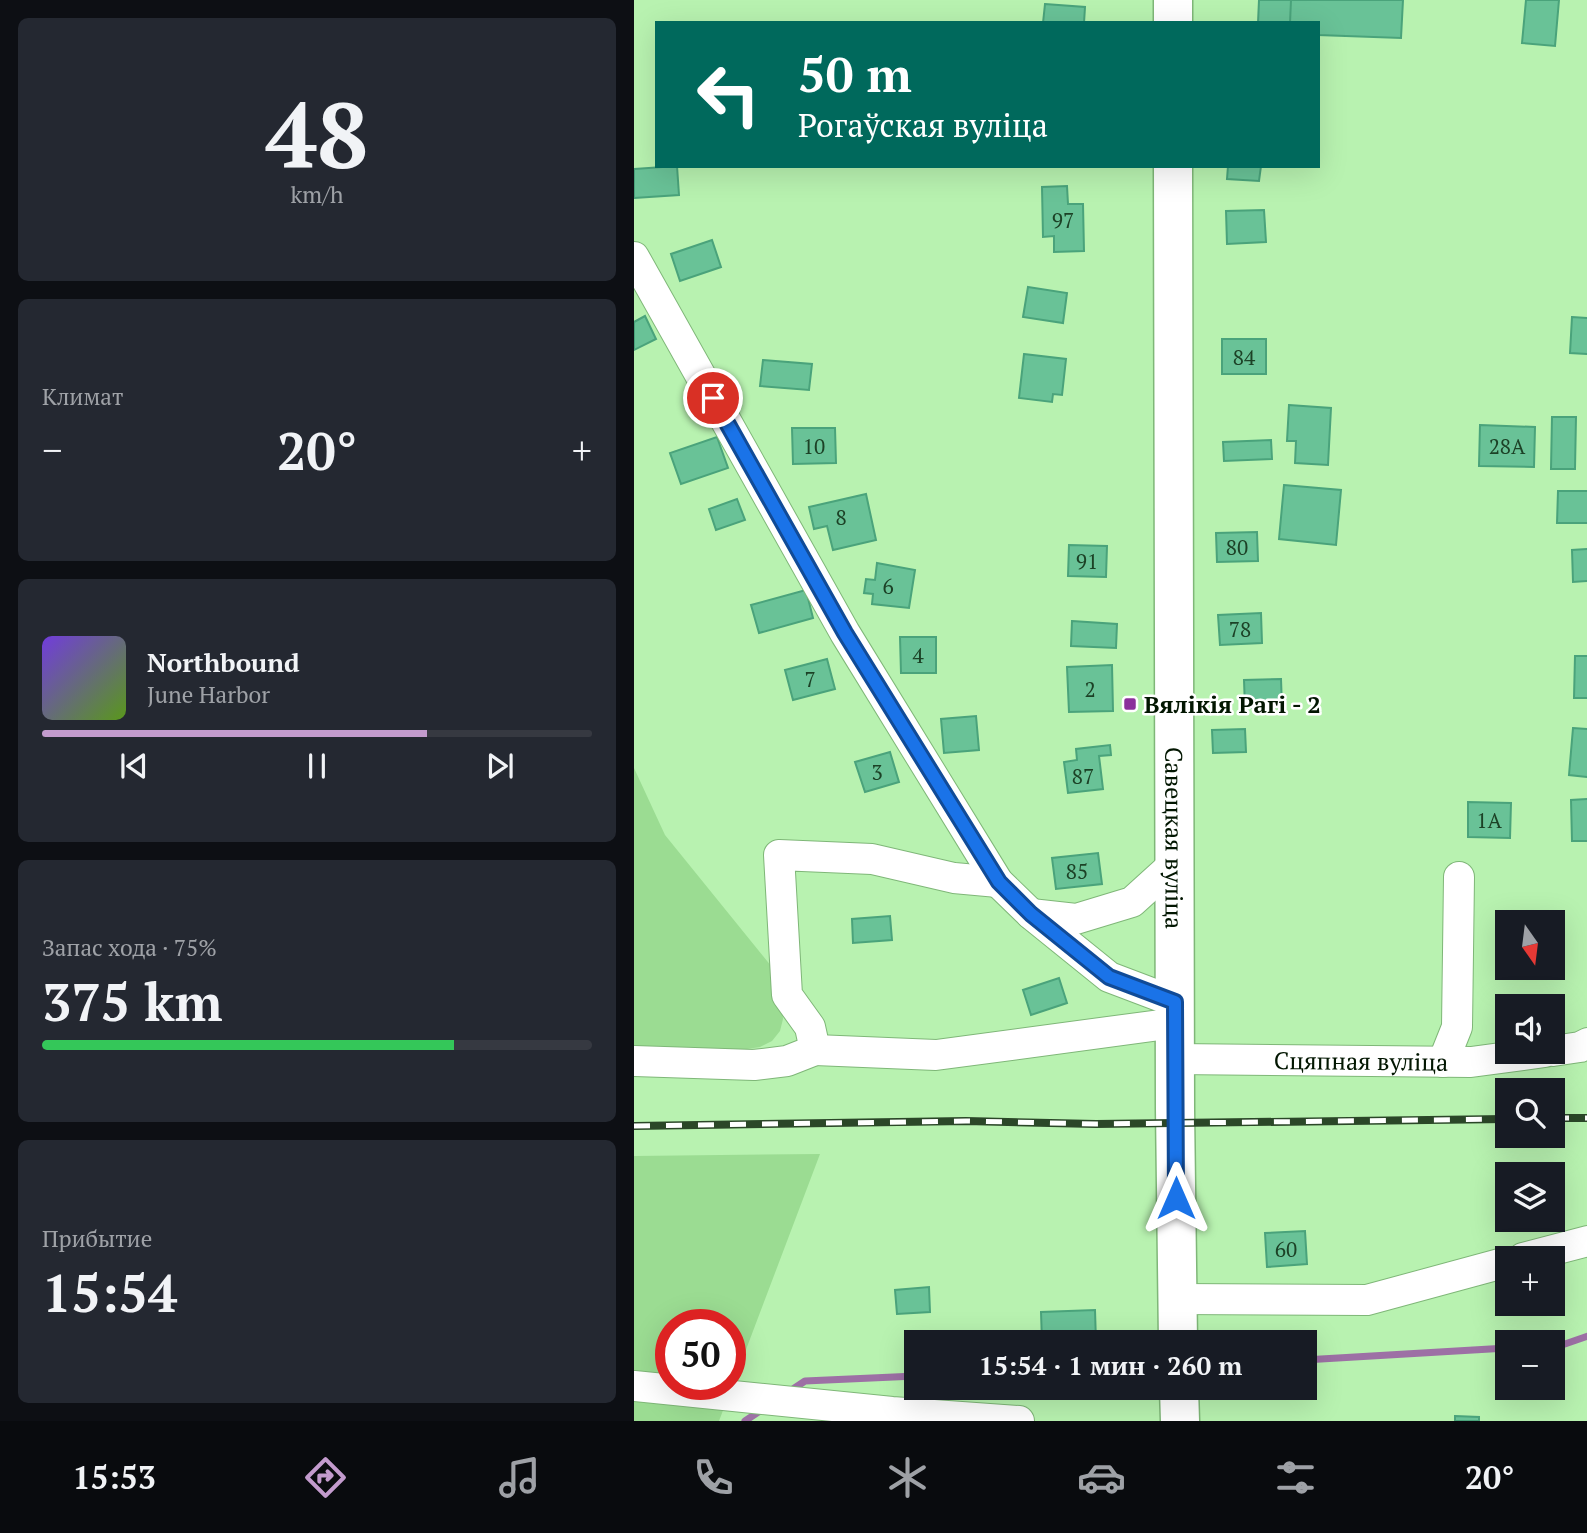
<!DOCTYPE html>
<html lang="ru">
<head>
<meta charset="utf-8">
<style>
  body { margin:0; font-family:"PT Serif",serif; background:#242831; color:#f1f3f6; height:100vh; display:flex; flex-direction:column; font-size:26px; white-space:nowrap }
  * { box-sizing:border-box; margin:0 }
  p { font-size:23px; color:#9ea1a6 }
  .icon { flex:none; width:38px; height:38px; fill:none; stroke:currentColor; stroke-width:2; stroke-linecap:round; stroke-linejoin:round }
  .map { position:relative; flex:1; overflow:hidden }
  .side { display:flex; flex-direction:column; gap:18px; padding:18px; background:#0d0f14; width:634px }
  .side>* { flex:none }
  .banner { position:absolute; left:21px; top:21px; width:665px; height:147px; border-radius:0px; box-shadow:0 7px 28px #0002; background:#00695c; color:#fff; overflow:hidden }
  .needle { width:46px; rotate:166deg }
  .buttons { position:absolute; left:861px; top:910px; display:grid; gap:14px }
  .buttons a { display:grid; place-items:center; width:70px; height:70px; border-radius:0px; background:#171b24; box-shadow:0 7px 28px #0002; font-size:35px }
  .speed { position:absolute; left:21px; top:1309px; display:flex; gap:14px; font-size:35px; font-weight:700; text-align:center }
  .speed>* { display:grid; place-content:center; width:91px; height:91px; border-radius:50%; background:#171b24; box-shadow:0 7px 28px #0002; line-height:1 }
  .speed .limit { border:10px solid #d22; background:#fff; color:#111 }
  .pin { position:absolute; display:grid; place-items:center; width:60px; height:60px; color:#fff; margin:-30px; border:4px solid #fff; border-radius:50%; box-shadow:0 2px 7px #0007 }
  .me { position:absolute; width:77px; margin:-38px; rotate:0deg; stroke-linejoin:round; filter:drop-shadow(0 0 5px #0008) }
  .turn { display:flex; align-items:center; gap:24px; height:147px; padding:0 28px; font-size:32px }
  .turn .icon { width:91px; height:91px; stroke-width:2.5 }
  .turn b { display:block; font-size:49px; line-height:60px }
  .big { font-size:52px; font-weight:700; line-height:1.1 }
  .side .card { flex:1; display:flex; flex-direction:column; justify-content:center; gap:10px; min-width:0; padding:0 24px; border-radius:10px; background:#242831 }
  .side .dial { align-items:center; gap:0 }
  .dial b { font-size:91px; line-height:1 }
  .song { display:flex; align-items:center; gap:21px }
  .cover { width:84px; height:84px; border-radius:10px; background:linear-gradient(135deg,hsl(260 70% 55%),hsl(90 70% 35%)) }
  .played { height:7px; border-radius:4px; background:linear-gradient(90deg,#c39bcd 70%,#363941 70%) }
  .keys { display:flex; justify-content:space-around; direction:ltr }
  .heat { display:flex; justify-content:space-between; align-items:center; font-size:38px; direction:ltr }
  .charge { height:10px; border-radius:5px; background:linear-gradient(90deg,#34c759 75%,#363941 0) }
  .trip { position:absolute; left:270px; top:1330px; width:413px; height:70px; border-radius:0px; background:#171b24; box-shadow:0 7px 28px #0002; font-weight:700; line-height:70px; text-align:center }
  .tab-bar { display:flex; height:112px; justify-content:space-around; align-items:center; background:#090b0e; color:#9ea1a6 }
  .tab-bar .icon { width:49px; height:49px }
  .tab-bar .current { color:#c39bcd }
  .tab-bar b { font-size:32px; color:#f1f3f6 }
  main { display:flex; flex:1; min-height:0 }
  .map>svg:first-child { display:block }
  .green { fill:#9bdc92; fill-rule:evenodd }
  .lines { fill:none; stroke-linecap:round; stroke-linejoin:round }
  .stream { stroke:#9d70a5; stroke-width:7 }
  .building { fill:#69c297; stroke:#4aa37b; stroke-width:2 }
  .minor-casing { stroke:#7fb778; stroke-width:32 }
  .major-casing { stroke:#7fb778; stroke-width:41 }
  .minor { stroke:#fff; stroke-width:30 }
  .major { stroke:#fff; stroke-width:38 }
  .rail-casing { stroke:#2b4728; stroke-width:8 }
  .rail { stroke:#fff; stroke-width:5; stroke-dasharray:16; stroke-linecap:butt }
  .route-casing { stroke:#114b97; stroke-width:18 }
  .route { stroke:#1a73e8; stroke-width:12 }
  .poi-dot { fill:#8b309b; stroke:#fff; stroke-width:2.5 }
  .labels { text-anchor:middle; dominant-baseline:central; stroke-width:5; stroke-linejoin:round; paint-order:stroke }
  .number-label { font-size:21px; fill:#1c4126 }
  .poi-label { font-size:24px; font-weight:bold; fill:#021601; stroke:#fff; text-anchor:start }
  .street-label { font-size:24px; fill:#021601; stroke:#fff }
</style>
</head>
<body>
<main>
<section class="side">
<div class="card dial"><b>48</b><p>km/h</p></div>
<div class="card"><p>Климат</p>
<div class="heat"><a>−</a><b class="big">20°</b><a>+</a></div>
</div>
<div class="card">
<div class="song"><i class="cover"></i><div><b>Northbound</b><p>June Harbor</p></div></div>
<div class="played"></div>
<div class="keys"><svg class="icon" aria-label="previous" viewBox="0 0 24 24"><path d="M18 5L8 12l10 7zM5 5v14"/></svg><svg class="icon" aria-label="pause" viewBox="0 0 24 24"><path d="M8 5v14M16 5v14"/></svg><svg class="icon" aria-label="next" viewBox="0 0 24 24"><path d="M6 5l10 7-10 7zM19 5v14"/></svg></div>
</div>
<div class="card"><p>Запас хода · 75%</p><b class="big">375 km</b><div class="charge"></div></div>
<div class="card"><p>Прибытие</p><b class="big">15:54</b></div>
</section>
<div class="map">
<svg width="954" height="1421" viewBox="0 0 954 1421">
  <rect width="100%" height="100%" fill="#b8f2b0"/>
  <!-- green -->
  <path class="green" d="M 0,768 L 31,835 L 146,977 L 149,1019 L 146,1031 L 138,1041 L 126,1047 L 107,1050 L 0,1046 Z
    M 186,1154 L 85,1421 L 0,1421 L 0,1156 ZM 37,1325 L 96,1325 L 96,1384 L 37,1384 Z"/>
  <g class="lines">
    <!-- stream -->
    <path class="stream" d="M 919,1345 L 928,1345 L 954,1336
      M 670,1360 L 873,1348
      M 153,1393 L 171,1381 L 282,1376
      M 111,1421 L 129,1409"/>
  </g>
  <!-- building -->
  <path class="building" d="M 625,0 L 657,0 L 656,23 L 624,23 Z
    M 657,0 L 769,0 L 767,38 L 684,35 L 684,23 L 656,23 Z
    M 892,0 L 925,0 L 921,46 L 888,43 Z
    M 411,4 L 451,7 L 450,23 L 409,23 Z
    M 43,166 L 45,195 L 0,198 L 0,169 Z
    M 594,166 L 627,166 L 625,181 L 593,179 Z
    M 433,186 L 434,204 L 449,204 L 450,251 L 420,252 L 420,236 L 409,237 L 408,187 Z
    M 630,210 L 632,242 L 593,244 L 592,211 Z
    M 78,240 L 87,267 L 46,281 L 37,254 Z
    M 394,287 L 433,293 L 429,323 L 389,317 Z
    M 11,316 L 22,339 L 0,350 L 0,322 Z
    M 938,317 L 954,318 L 954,354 L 936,353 Z
    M 588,339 L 632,339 L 632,374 L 588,374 Z
    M 390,354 L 432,359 L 428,395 L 419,394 L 418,402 L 385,398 Z
    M 129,360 L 178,364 L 175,390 L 126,386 Z
    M 655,405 L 697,408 L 694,465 L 661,463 L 662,441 L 653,441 Z
    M 918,417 L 942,417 L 941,469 L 917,469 Z
    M 846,425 L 901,427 L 900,467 L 845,466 Z
    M 158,428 L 201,428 L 202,463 L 159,464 Z
    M 83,437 L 94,468 L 47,484 L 36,453 Z
    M 637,440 L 638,459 L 590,461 L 589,442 Z
    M 650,485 L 707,490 L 702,545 L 645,539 Z
    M 924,491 L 954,491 L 954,523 L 923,523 Z
    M 232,494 L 242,540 L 199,550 L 193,526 L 180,529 L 175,507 Z
    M 103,499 L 111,520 L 82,530 L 75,509 Z
    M 623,532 L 624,561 L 583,562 L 582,533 Z
    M 435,545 L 473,546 L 472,577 L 434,576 Z
    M 954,549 L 954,581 L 939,582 L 938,550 Z
    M 243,563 L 281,570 L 275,608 L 238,604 L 239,594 L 230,593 L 232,579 L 241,580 Z
    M 172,590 L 179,618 L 125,633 L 117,605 Z
    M 627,613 L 628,643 L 586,645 L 584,615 Z
    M 438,621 L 483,624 L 482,648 L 437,646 Z
    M 266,637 L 302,637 L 302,673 L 267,673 Z
    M 941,656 L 954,656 L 954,698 L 940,698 Z
    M 193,659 L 201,689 L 159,700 L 151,670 Z
    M 478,665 L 479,711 L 435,712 L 433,667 Z
    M 647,679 L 648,707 L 611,708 L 610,680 Z
    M 342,716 L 345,750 L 310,753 L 307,719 Z
    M 939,728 L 954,729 L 954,777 L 935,775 Z
    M 611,729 L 612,752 L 579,753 L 578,730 Z
    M 476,745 L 477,755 L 465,756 L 469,789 L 434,793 L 430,762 L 443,760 L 442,749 Z
    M 256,752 L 265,782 L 231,792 L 221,762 Z
    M 954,799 L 954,841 L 938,841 L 937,800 Z
    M 834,802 L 877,803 L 876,838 L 834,837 Z
    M 464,853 L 468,884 L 422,889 L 418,858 Z
    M 256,916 L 258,940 L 219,943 L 218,919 Z
    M 425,978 L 433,1003 L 397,1015 L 389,990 Z
    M 671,1231 L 673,1264 L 633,1267 L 631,1233 Z
    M 295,1287 L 296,1312 L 263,1314 L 261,1290 Z
    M 461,1310 L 462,1342 L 408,1342 L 407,1312 Z
    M 821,1416 L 845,1417 L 845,1421 L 821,1421 Z"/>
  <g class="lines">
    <!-- minor casing -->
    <g class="minor-casing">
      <g id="minor">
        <path d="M 0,257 L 211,633 L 364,882 L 397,914 L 475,977 L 541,1002"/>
        <path d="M 397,914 L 442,919 L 498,902 L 541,863"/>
        <path d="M 181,1050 L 302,1055 L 541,1023"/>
        <path d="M 919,1051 L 946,1047 L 954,1043"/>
        <path id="s1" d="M 541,1059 L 837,1062 L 911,1052"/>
        <path d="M 0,1061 L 120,1065 L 153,1061 L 181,1050 L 176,1027 L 153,995 L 145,855 L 238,859 L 320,878 L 364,882"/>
        <path d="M 809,1062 L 823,1027 L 825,877"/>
        <path d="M 889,1258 L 954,1241"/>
        <path d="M 542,1299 L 733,1300 L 873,1262"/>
        <path d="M 0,1386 L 258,1412 L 385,1421"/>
      </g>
    </g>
    <!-- major casing -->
    <g class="major-casing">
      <g id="major">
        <path d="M 539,0 L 539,23"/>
        <path id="s2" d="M 539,166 L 541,1109 L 544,1342"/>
        <path d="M 545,1388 L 546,1421"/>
      </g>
    </g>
    <!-- minor -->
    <use href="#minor" class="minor"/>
    <!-- major -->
    <use href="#major" class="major"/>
    <!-- rail casing -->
    <g class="rail-casing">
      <path id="rail" d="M 919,1118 L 954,1118
        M 0,1126 L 332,1121 L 462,1124 L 873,1119"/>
    </g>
    <!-- rail -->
    <use href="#rail" class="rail"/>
  </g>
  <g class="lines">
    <!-- route casing -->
    <g class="route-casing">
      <path id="route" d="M 79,398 L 211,633 L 365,882 L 397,914 L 475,977 L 541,1002 L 542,1198"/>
    </g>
    <!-- route -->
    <use href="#route" class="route"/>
  </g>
  <!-- markers -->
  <rect class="poi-dot" x="489" y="697" width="14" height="14" rx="3.5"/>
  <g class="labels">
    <!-- number labels -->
    <g class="number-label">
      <text x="429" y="220">97</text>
      <text x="610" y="357">84</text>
      <text x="180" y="446">10</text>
      <text x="873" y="446">28А</text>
      <text x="207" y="517">8</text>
      <text x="603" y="547">80</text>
      <text x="453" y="561">91</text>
      <text x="254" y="586">6</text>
      <text x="606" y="629">78</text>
      <text x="284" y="655">4</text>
      <text x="176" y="679">7</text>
      <text x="456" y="689">2</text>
      <text x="243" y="772">3</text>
      <text x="449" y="776">87</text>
      <text x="855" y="820">1А</text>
      <text x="443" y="871">85</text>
      <text x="652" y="1249">60</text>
    </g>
    <!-- poi labels -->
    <g class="poi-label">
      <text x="510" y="704">Вялікія Рагі - 2</text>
    </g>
    <!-- street labels -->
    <g class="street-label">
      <text stroke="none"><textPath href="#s2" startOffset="672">Савецкая вуліца</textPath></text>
      <text stroke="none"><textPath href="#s1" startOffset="186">Сцяпная вуліца</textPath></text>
    </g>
  </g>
</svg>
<div class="buttons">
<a><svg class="needle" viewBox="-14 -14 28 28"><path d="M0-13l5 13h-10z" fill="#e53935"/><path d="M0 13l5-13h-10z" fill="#9ea1a6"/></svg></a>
<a><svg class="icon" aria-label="sound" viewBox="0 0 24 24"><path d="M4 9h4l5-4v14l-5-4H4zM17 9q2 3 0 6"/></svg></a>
<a><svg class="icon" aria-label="search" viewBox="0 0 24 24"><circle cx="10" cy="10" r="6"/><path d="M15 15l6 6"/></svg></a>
<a><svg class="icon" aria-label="layers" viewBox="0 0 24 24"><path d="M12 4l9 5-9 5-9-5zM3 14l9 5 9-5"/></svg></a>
<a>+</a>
<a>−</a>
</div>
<div class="speed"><div class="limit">50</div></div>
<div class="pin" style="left:79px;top:398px;background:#d93025"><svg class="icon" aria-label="arrive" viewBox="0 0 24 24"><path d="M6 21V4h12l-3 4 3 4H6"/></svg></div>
<svg class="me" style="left:542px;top:1198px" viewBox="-20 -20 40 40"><path d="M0-17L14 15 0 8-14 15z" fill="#1a73e8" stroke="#fff" stroke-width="4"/></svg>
<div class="trip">15:54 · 1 мин · 260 m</div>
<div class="banner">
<div class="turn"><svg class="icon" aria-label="left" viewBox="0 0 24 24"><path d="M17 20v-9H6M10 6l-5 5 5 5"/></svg><div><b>50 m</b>Рогаўская вуліца</div></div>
</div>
</div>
</main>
<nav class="tab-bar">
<b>15:53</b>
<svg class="icon current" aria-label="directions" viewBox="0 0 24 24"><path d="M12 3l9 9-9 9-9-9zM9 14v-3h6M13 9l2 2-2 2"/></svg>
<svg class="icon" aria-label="music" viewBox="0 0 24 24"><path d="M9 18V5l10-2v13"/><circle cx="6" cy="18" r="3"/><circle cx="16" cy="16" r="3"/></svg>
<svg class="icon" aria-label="phone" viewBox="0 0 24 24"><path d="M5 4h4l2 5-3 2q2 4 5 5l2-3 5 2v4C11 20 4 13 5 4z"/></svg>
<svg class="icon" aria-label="climate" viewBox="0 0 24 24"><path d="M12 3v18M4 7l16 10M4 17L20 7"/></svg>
<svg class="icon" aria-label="car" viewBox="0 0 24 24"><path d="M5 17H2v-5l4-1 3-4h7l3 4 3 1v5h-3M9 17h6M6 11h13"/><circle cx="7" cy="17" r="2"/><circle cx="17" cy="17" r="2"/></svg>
<svg class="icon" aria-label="filters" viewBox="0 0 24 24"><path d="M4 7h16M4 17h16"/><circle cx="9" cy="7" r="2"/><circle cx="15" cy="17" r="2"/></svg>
<b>20°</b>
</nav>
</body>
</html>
